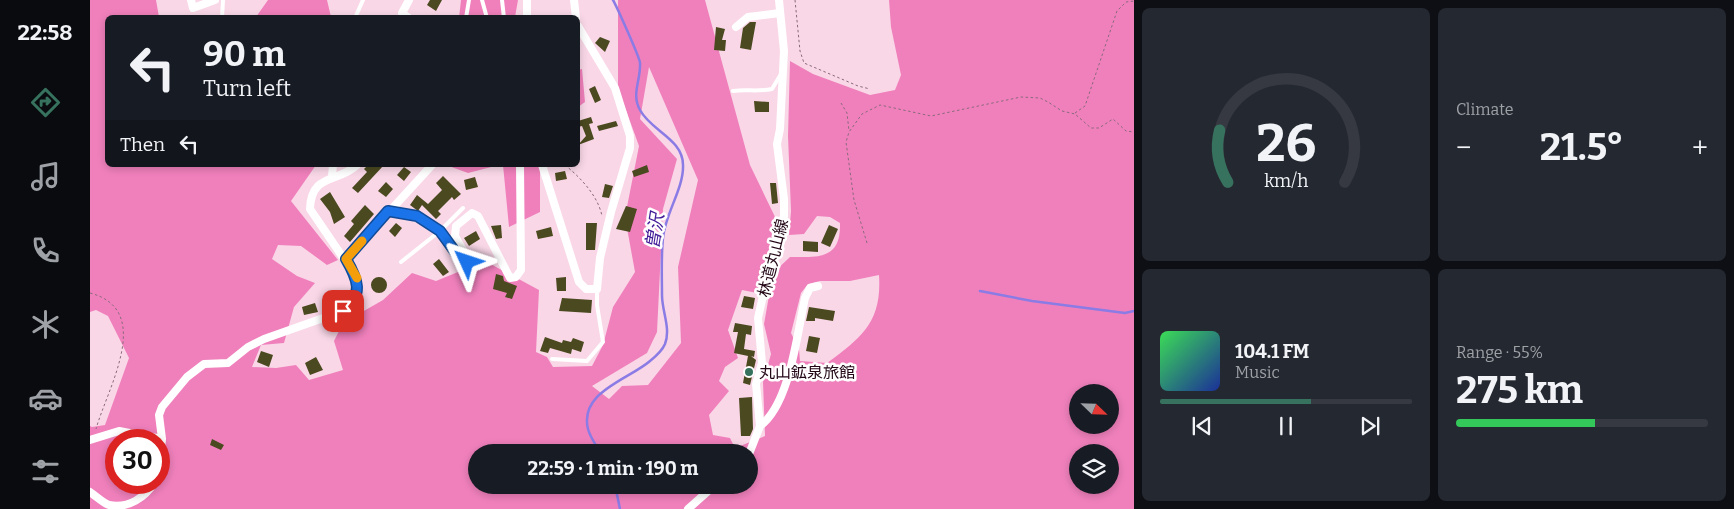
<!DOCTYPE html>
<html lang="en">
<head>
<meta charset="utf-8">
<style>
  body { margin:0; font-family:Bitter,"Noto Sans JP",serif; background:#242831; color:#f1f3f6; height:100vh; display:flex; flex-direction:column; font-size:19px; white-space:nowrap }
  * { box-sizing:border-box; margin:0 }
  p { font-size:16px; color:#9ea1a6 }
  .icon { flex:none; width:28px; height:28px; fill:none; stroke:currentColor; stroke-width:2; stroke-linecap:round; stroke-linejoin:round }
  .map { position:relative; flex:1; overflow:hidden }
  .panel { display:flex; flex-direction:column; gap:8px; padding:8px; background:#0d0f14; width:600px }
  .panel>* { flex:none }
  .banner { position:absolute; left:15px; top:15px; width:475px; height:152px; border-radius:8px; box-shadow:0 2px 8px #0003; background:#171b24; color:#f1f3f6; overflow:hidden }
  .needle { width:32px; rotate:113deg }
  .tools { position:absolute; left:979px; top:384px; display:grid; gap:10px }
  .tools a { display:grid; place-items:center; width:50px; height:50px; border-radius:50%; background:#171b24; box-shadow:0 2px 8px #0003; font-size:25px }
  .speed { position:absolute; left:15px; top:429px; display:flex; gap:10px; font-size:25px; font-weight:700; text-align:center }
  .speed>* { display:grid; place-content:center; width:65px; height:65px; border-radius:50%; background:#171b24; box-shadow:0 2px 8px #0003; line-height:1 }
  .speed .limit { border:8px solid #d22; background:#fff; color:#111 }
  .pin { position:absolute; display:grid; place-items:center; width:42px; height:42px; color:#fff; margin:-21px; border-radius:10px; box-shadow:0 2px 8px #0006 }
  .me { position:absolute; width:55px; margin:-28px; rotate:312deg; stroke-linejoin:round; filter:drop-shadow(0 0 4px #0008) }
  .turn { display:flex; align-items:center; gap:18px; height:105px; padding:0 15px; font-size:22px }
  .turn .icon { width:65px; height:65px; stroke-width:2.5 }
  .turn b { display:block; font-size:35px; line-height:42px }
  .then { display:flex; align-items:center; height:48px; padding:0 15px; background:#0003; gap:10px; font-size:19px }
  .big { font-size:38px; font-weight:700; line-height:1.1 }
  .panel .card { flex:1; display:flex; flex-direction:column; justify-content:center; gap:8px; min-width:0; padding:0 18px; border-radius:8px; background:#242831 }
  .panel .dial { align-items:center; gap:0 }
  .dial svg { height:130px; overflow:visible; fill:none; stroke:#363941; stroke-width:7; stroke-linecap:round; text-anchor:middle }
  .dial text { fill:#f1f3f6; stroke:none }
  .song { display:flex; align-items:center; gap:15px }
  .cover { width:60px; height:60px; border-radius:8px; background:linear-gradient(135deg,hsl(130 70% 55%),hsl(230 70% 35%)) }
  .played { height:5px; border-radius:2px; background:linear-gradient(90deg,#36725d 60%,#363941 60%) }
  .keys { display:flex; justify-content:space-around; direction:ltr }
  .heat { display:flex; justify-content:space-between; align-items:center; font-size:28px; direction:ltr }
  .charge { height:8px; border-radius:4px; background:linear-gradient(90deg,#34c759 55%,#363941 0) }
  .panel .tiles { flex:1; display:grid; gap:8px; grid-template-columns:repeat(2,1fr) }
  .trip { position:absolute; left:378px; top:444px; width:290px; height:50px; border-radius:25px; background:#171b24; box-shadow:0 2px 8px #0003; font-weight:700; line-height:50px; text-align:center }
  main { display:flex; flex:1; min-height:0 }
  .menu { display:flex; flex-direction:column; width:90px; justify-content:space-around; align-items:center; background:#090b0e; color:#9ea1a6 }
  .menu .icon { width:35px; height:35px }
  .menu .current { color:#36725d }
  .menu b { font-size:22px; color:#f1f3f6 }
  .map>svg:first-child { display:block }
  .forest { fill:#f080bc; fill-rule:evenodd }
  .lines { fill:none; stroke-linecap:round; stroke-linejoin:round }
  .stream { stroke:#8a7be5; stroke-width:2.5 }
  .building { fill:#4a491f }
  .path { stroke:#896a7a; stroke-width:1; stroke-dasharray:2.5 2.5; stroke-linecap:butt }
  .lane { stroke:#fff; stroke-width:4 }
  .street { stroke:#fff; stroke-width:8 }
  .route-casing { stroke:#114b97; stroke-width:12 }
  .route { stroke:#1a73e8; stroke-width:9 }
  .slow { stroke:#f59e0b; stroke-width:9 }
  .poi-dot { fill:#36725d; stroke:#fff; stroke-width:2 }
  .labels { text-anchor:middle; dominant-baseline:central; stroke-width:5; stroke-linejoin:round; paint-order:stroke }
  .street-label { font-size:16px; fill:#220616; stroke:#fff }
  .poi-label { font-size:16px; fill:#220616; stroke:#fff; text-anchor:start }
  .water-label { font-size:18px; font-style:italic; fill:#411a97; stroke:#fff }
</style>
</head>
<body>
<main>
<nav class="menu">
<b>22:58</b>
<svg class="icon current" aria-label="directions" viewBox="0 0 24 24"><path d="M12 3l9 9-9 9-9-9zM9 14v-3h6M13 9l2 2-2 2"/></svg>
<svg class="icon" aria-label="music" viewBox="0 0 24 24"><path d="M9 18V5l10-2v13"/><circle cx="6" cy="18" r="3"/><circle cx="16" cy="16" r="3"/></svg>
<svg class="icon" aria-label="phone" viewBox="0 0 24 24"><path d="M5 4h4l2 5-3 2q2 4 5 5l2-3 5 2v4C11 20 4 13 5 4z"/></svg>
<svg class="icon" aria-label="climate" viewBox="0 0 24 24"><path d="M12 3v18M4 7l16 10M4 17L20 7"/></svg>
<svg class="icon" aria-label="car" viewBox="0 0 24 24"><path d="M5 17H2v-5l4-1 3-4h7l3 4 3 1v5h-3M9 17h6M6 11h13"/><circle cx="7" cy="17" r="2"/><circle cx="17" cy="17" r="2"/></svg>
<svg class="icon" aria-label="filters" viewBox="0 0 24 24"><path d="M4 7h16M4 17h16"/><circle cx="9" cy="7" r="2"/><circle cx="15" cy="17" r="2"/></svg>
</nav>
<div class="map">
<svg width="1044" height="509" viewBox="0 0 1044 509">
  <rect width="100%" height="100%" fill="#f9d7e7"/>
  <!-- forest -->
  <path class="forest" d="M 0,0 L 66,0 L 69,17 L 18,18 L 18,165 L 226,165 L 201,201 L 248,260 L 237,265 L 211,246 L 188,245 L 182,259 L 207,276 L 225,283 L 204,307 L 194,343 L 171,345 L 162,367 L 186,368 L 206,365 L 219,380 L 253,370 L 244,341 L 253,323 L 293,300 L 322,273 L 346,281 L 395,261 L 449,290 L 446,352 L 457,357 L 463,367 L 502,366 L 513,345 L 523,307 L 545,272 L 535,217 L 549,146 L 528,88 L 528,0 L 615,0 L 660,165 L 687,221 L 667,293 L 652,290 L 638,330 L 648,358 L 635,367 L 629,381 L 639,391 L 619,415 L 623,435 L 640,438 L 645,448 L 675,436 L 673,382 L 681,354 L 674,324 L 683,273 L 700,257 C 729,257 751,260 750,223 L 740,217 L 727,216 L 714,234 L 699,235 L 701,211 L 698,136 L 700,61 L 723,74 L 780,95 L 805,90 L 811,75 L 801,27 L 799,0 L 1044,0 L 1044,509 L 0,509 L 0,426 L 2,427 L 15,425 L 39,358 L 18,316 L 6,310 L 0,312 ZM 559,67 L 608,180 L 588,267 L 591,343 L 558,385 L 532,386 L 519,399 L 502,386 L 557,353 L 567,332 L 573,209 L 587,159 L 550,119 ZM 789,275 C 792,322 772,337 737,363 L 710,361 L 709,349 L 701,333 L 711,293 L 718,284 L 730,281 L 760,281 ZM 988,392 L 1020,392 L 1020,425 L 988,425 ZM 26,440 L 69,440 L 69,482 L 26,482 ZM 386,452 L 659,452 L 659,485 L 386,485 ZM 988,452 L 1020,452 L 1020,485 L 988,485 Z
    M 178,0 L 237,0 L 241,17 L 166,17 Z
    M 371,0 L 428,0 L 425,17 L 369,18 Z
    M 492,69 L 495,102 L 488,107 L 488,70 Z
    M 356,165 L 409,165 L 378,173 Z
    M 413,165 L 450,165 L 450,212 L 419,227 Z"/>
  <g class="lines">
    <!-- stream -->
    <path class="stream" d="M 890,291 L 942,301 L 1035,313 L 1044,311
      M 510,452 C 506,445 500,437 498,429 C 489,392 538,380 560,361 C 565,357 572,351 575,344 C 581,328 572,312 572,295 C 572,277 571,257 573,238 C 575,214 594,188 593,165 C 593,139 561,131 550,110 C 541,94 551,80 550,63 C 550,58 526,5 523,0
      M 525,485 L 530,509"/>
  </g>
  <!-- building -->
  <path class="building" d="M 340,0 L 352,0 L 346,11 L 337,5 Z
    M 660,22 L 666,22 L 661,50 L 650,48 L 653,28 Z
    M 626,27 L 635,29 L 632,40 L 636,40 L 635,51 L 624,50 Z
    M 510,37 L 520,41 L 515,52 L 505,43 Z
    M 505,86 L 511,100 L 505,103 L 499,89 Z
    M 664,101 L 679,102 L 679,112 L 665,112 Z
    M 501,117 L 503,123 L 499,124 L 504,139 L 488,145 L 496,136 L 492,126 L 488,127 L 488,121 Z
    M 526,121 L 528,126 L 509,131 L 507,126 Z
    M 278,165 L 294,165 L 268,193 L 262,188 L 277,172 L 274,169 Z
    M 557,165 L 559,172 L 544,177 L 542,171 Z
    M 314,167 L 321,172 L 314,181 L 307,175 Z
    M 475,171 L 477,179 L 466,181 L 465,173 Z
    M 353,176 L 371,194 L 364,200 L 362,197 L 348,211 L 351,214 L 346,219 L 332,205 L 328,211 L 320,205 L 327,195 L 338,204 L 352,190 L 346,183 Z
    M 385,177 L 388,187 L 376,190 L 374,180 Z
    M 296,182 L 303,189 L 296,197 L 288,191 Z
    M 680,183 L 686,183 L 688,203 L 682,204 Z
    M 515,184 L 523,186 L 519,198 L 512,197 Z
    M 240,192 L 255,217 L 244,224 L 240,212 L 230,199 Z
    M 275,205 L 284,214 L 260,242 L 254,236 L 264,224 L 261,221 Z
    M 536,206 L 547,209 L 540,232 L 526,229 Z
    M 306,223 L 312,228 L 305,237 L 299,231 Z
    M 496,223 L 507,223 L 505,250 L 496,250 Z
    M 411,225 L 412,238 L 406,239 L 401,226 Z
    M 739,225 L 748,229 L 740,247 L 731,243 Z
    M 461,227 L 463,236 L 448,239 L 446,231 Z
    M 386,231 L 390,239 L 379,246 L 374,238 Z
    M 713,241 L 728,242 L 728,252 L 713,251 Z
    M 349,259 L 359,272 L 353,276 L 343,264 Z
    M 406,274 L 413,276 L 414,281 L 427,286 L 422,299 L 415,297 L 417,293 L 403,289 Z
    M 476,277 L 476,291 L 467,291 L 466,278 Z
    M281 285a8 8 0 1 1 16 0a8 8 0 1 1-16 0Z
    M 654,296 L 665,298 L 663,309 L 651,307 Z
    M 472,298 L 502,300 L 501,313 L 469,311 Z
    M 225,303 L 228,312 L 214,315 L 212,307 Z
    M 719,307 L 745,311 L 743,321 L 725,318 L 725,321 L 716,321 Z
    M 645,323 L 662,326 L 661,335 L 656,334 L 654,349 L 665,351 L 664,357 L 661,356 L 666,360 L 660,385 L 653,383 L 658,356 L 644,353 L 648,332 L 643,332 Z
    M 719,336 L 730,338 L 727,353 L 716,351 Z
    M 455,337 L 472,343 L 473,340 L 481,342 L 483,338 L 494,342 L 491,352 L 482,349 L 481,354 L 460,348 L 458,353 L 450,351 Z
    M 171,351 L 183,355 L 179,367 L 167,362 Z
    M 226,357 L 233,370 L 220,375 L 215,363 Z
    M 662,397 L 663,429 L 660,436 L 651,436 L 649,398 Z
    M 122,439 L 134,445 L 131,450 L 120,445 Z"/>
  <g class="lines">
    <!-- path -->
    <path class="path" d="M 705,0 L 710,51 L 714,63 L 768,86 L 780,89
      M 751,103 L 757,113 L 759,131
      M 985,113 L 995,106 L 1027,11 L 1036,2 L 1044,1
      M 475,165 C 491,178 508,196 512,216
      M 777,243 L 764,200 L 756,142 L 759,132 L 772,114 L 790,105 L 841,116 L 931,97 L 950,98 L 958,102 L 972,111 L 985,114 L 1001,128 L 1009,128 L 1023,119 L 1036,131 L 1044,132
      M 0,293 C 65,310 17,389 6,429"/>
    <!-- lane -->
    <path class="lane" d="M 392,0 L 397,18
      M 412,0 L 414,18
      M 132,18 L 133,0
      M 265,18 L 273,0
      M 376,18 L 379,0
      M 643,91 C 657,89 668,92 682,89 L 691,74
      M 311,262 L 350,231 L 373,208
      M 462,359 L 497,361 L 513,342 L 507,305 L 507,289"/>
    <!-- street -->
    <path class="street" d="M 101,0 L 103,8 L 125,0
      M 319,0 L 312,13 L 319,18
      M 484,0 L 486,18
      M 437,18 L 437,0
      M 646,27 L 658,17 L 690,13
      M 452,165 L 489,282 L 496,289 L 507,289 L 510,258 L 521,212 L 540,148 L 540,136 L 525,88 L 488,26
      M 242,176 L 243,165
      M 298,211 C 344,219 348,228 374,264 L 378,259 L 365,236 L 366,226 L 382,213 L 388,216 L 420,278 L 426,277 L 431,270 L 430,165
      M 256,259 L 342,165
      M 670,426 C 700,404 707,334 715,298 L 720,288 L 728,286
      M 0,440 L 29,431 L 72,439
      M 659,454 L 670,426 L 666,384 L 672,363 L 668,318 L 683,251 L 694,216 L 694,199 L 687,144 L 690,129 L 694,51 L 689,0
      M 69,467 L 72,439 L 69,415 L 72,407 L 97,377 L 114,364 L 138,363 L 158,347 L 174,339 L 253,311 L 258,308 L 267,291 L 267,278 L 220,209 C 221,173 248,183 267,165
      M 0,492 C 6,496 13,503 19,505 C 39,509 55,497 65,482
      M 598,509 L 625,485"/>
  </g>
  <g class="lines">
    <!-- route casing -->
    <g class="route-casing">
      <path id="route" d="M 253,311 C 275,295 267,278 256,259 L 298,211 L 327,216 L 350,231 L 374,264 L 377,262"/>
    </g>
    <!-- route -->
    <use href="#route" class="route"/>
    <!-- slow -->
    <path class="slow" d="M 267,278 L 256,259 L 272,241"/>
  </g>
  <!-- markers -->
  <circle class="poi-dot" cx="659" cy="372" r="5"/>
  <g class="labels">
    <!-- street labels -->
    <g class="street-label">
      <text transform="translate(683 258) rotate(-76)">林道丸山線</text>
    </g>
    <!-- poi labels -->
    <g class="poi-label">
      <text x="669" y="372">丸山鉱泉旅館</text>
    </g>
    <!-- water labels -->
    <g class="water-label">
      <text transform="translate(565 231) rotate(-81)">曽沢</text>
    </g>
  </g>
</svg>
<div class="tools">
<a><svg class="needle" viewBox="-14 -14 28 28"><path d="M0-13l5 13h-10z" fill="#e53935"/><path d="M0 13l5-13h-10z" fill="#9ea1a6"/></svg></a>
<a><svg class="icon" aria-label="layers" viewBox="0 0 24 24"><path d="M12 4l9 5-9 5-9-5zM3 14l9 5 9-5"/></svg></a>
</div>
<div class="speed"><div class="limit">30</div></div>
<div class="pin" style="left:253px;top:311px;background:#d93025"><svg class="icon" aria-label="arrive" viewBox="0 0 24 24"><path d="M6 21V4h12l-3 4 3 4H6"/></svg></div>
<svg class="me" style="left:377px;top:262px" viewBox="-20 -20 40 40"><path d="M0-17L14 15 0 8-14 15z" fill="#1a73e8" stroke="#fff" stroke-width="4"/></svg>
<div class="trip">22:59 · 1 min · 190 m</div>
<div class="banner">
<div class="turn"><svg class="icon" aria-label="left" viewBox="0 0 24 24"><path d="M17 20v-9H6M10 6l-5 5 5 5"/></svg><div><b>90 m</b>Turn left</div></div>
<div class="then">Then<svg class="icon" aria-label="left" viewBox="0 0 24 24"><path d="M17 20v-9H6M10 6l-5 5 5 5"/></svg></div>
</div>
</div>
<section class="panel">
<div class="tiles">
<div class="card dial"><svg viewBox="0 0 100 80">
<path d="M14 69A42 42 0 1 1 86 69"/>
<path d="M14 69A42 42 0 0 1 9 37" stroke="#36725d"/>
<text x="50" y="56" font-size="32" font-weight="700">26</text>
<text x="50" y="72" font-size="11">km/h</text>
</svg></div>
<div class="card"><p>Climate</p>
<div class="heat"><a>−</a><b class="big">21.5°</b><a>+</a></div>
</div>
<div class="card">
<div class="song"><i class="cover"></i><div><b>104.1 FM</b><p>Music</p></div></div>
<div class="played"></div>
<div class="keys"><svg class="icon" aria-label="previous" viewBox="0 0 24 24"><path d="M18 5L8 12l10 7zM5 5v14"/></svg><svg class="icon" aria-label="pause" viewBox="0 0 24 24"><path d="M8 5v14M16 5v14"/></svg><svg class="icon" aria-label="next" viewBox="0 0 24 24"><path d="M6 5l10 7-10 7zM19 5v14"/></svg></div>
</div>
<div class="card"><p>Range · 55%</p><b class="big">275 km</b><div class="charge"></div></div>
</div>
</section>
</main>
</body>
</html>
